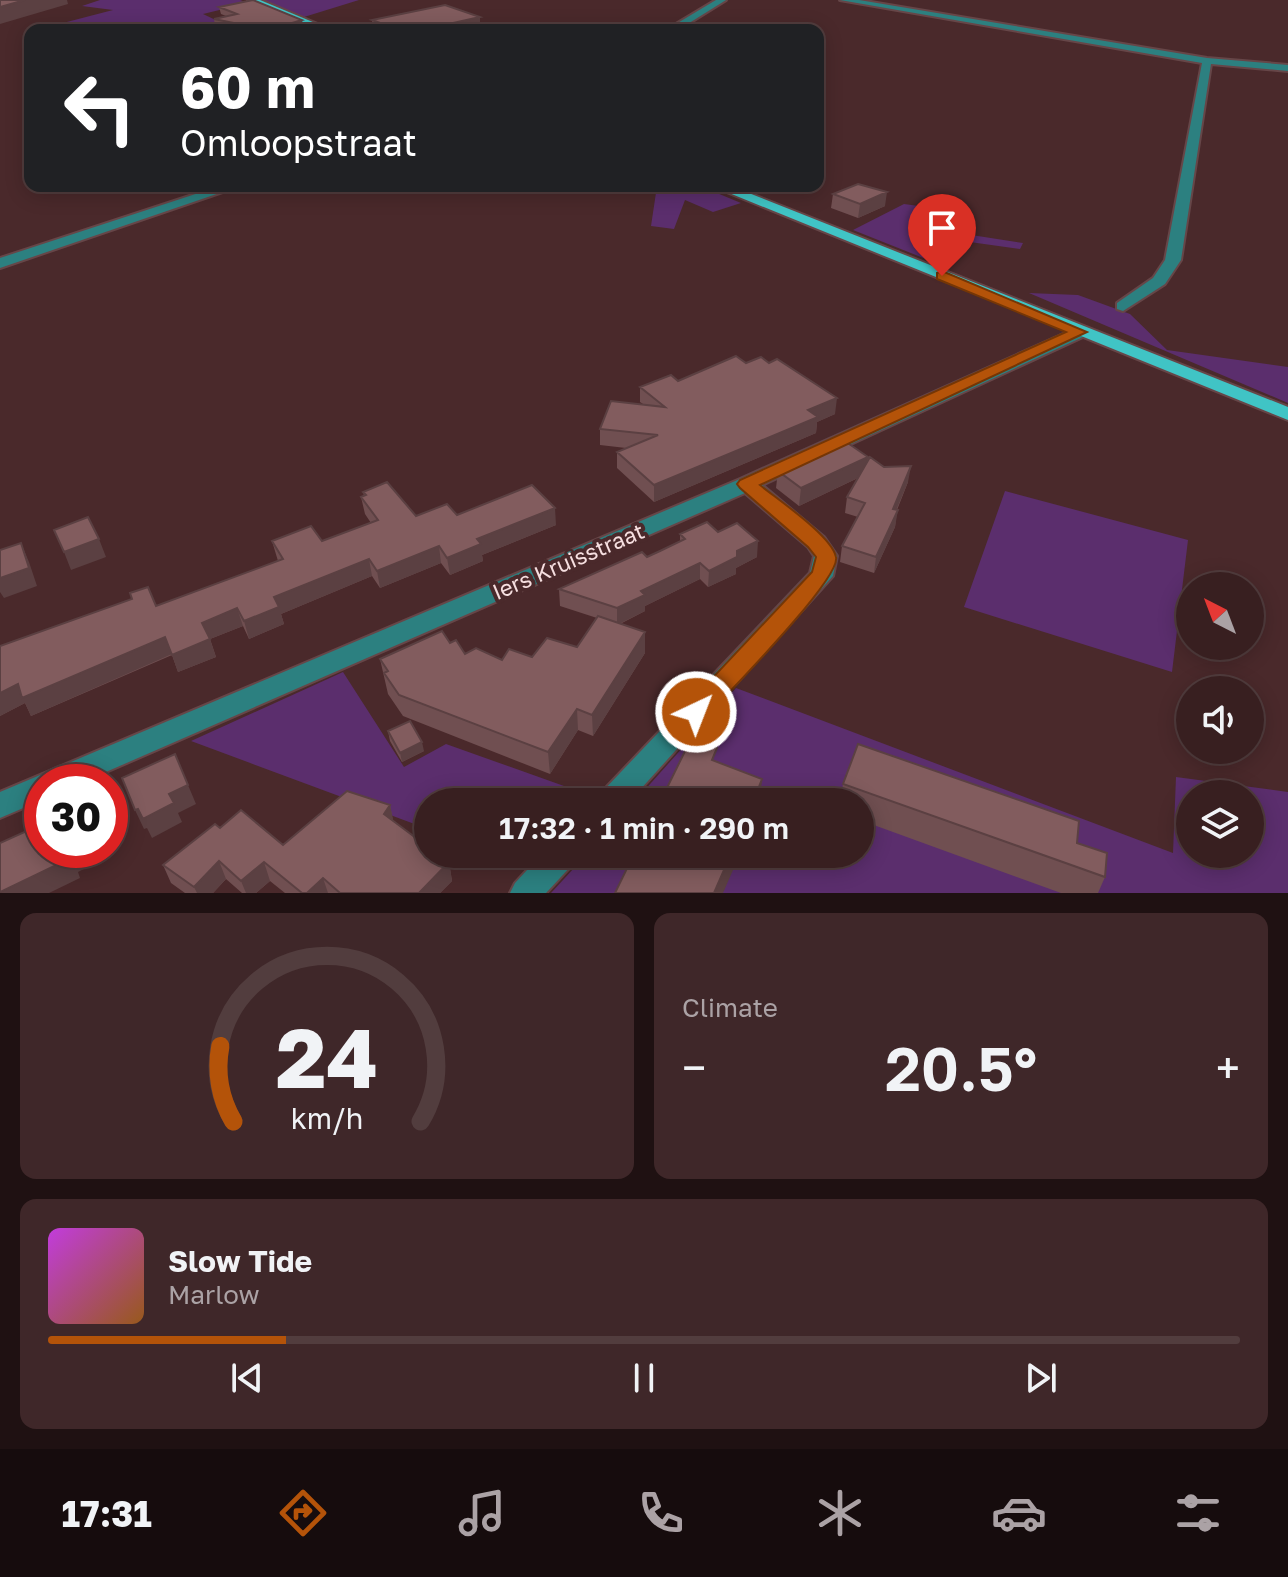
<!DOCTYPE html>
<html lang="en">
<head>
<meta charset="utf-8">
<style>
  body { margin:0; font-family:"Golos Text",sans-serif; background:#3f2729; color:#f1f3f6; height:100vh; display:flex; flex-direction:column; font-size:30px; white-space:nowrap }
  * { box-sizing:border-box; margin:0 }
  p { font-size:26px; color:#aba2a5 }
  .icon { flex:none; width:44px; height:44px; fill:none; stroke:currentColor; stroke-width:2; stroke-linecap:round; stroke-linejoin:round }
  .map { position:relative; height:893px; overflow:hidden }
  .side { display:flex; flex-direction:column; gap:20px; padding:20px; background:#1f1112; flex:1 }
  .side>* { flex:none }
  .banner { position:absolute; left:24px; top:24px; width:800px; height:168px; border-radius:16px; box-shadow:0 4px 20px #0003,0 0 0 2px #523d3e; background:#202124; color:#fff; overflow:hidden }
  .needle { width:52px; rotate:318deg }
  .fabs { position:absolute; left:1176px; top:572px; display:grid; gap:16px }
  .fabs a { display:grid; place-items:center; width:88px; height:88px; border-radius:50%; background:#381f20; box-shadow:0 4px 20px #0003,0 0 0 2px #523d3e; font-size:40px }
  .speed { position:absolute; left:24px; top:764px; display:flex; gap:16px; font-size:40px; font-weight:700; text-align:center }
  .speed>* { display:grid; place-content:center; width:104px; height:104px; border-radius:50%; background:#381f20; box-shadow:0 4px 20px #0003,0 0 0 2px #523d3e; line-height:1 }
  .speed .limit { border:12px solid #d22; background:#fff; color:#111 }
  .pin { position:absolute; display:grid; place-items:center; width:68px; height:68px; color:#fff; margin:-82px -34px; border-radius:50% 50% 50% 0; rotate:-45deg; box-shadow:0 0 8px #0007 }
  .pin .icon { rotate:45deg }
  .me { position:absolute; width:88px; margin:-44px; rotate:43deg; stroke-linejoin:round; filter:drop-shadow(0 0 6px #0008) }
  .turn { display:flex; align-items:center; gap:28px; height:168px; padding:0 24px; font-size:36px }
  .turn .icon { width:104px; height:104px; stroke-width:2.5 }
  .turn b { display:block; font-size:56px; line-height:68px }
  .big { font-size:60px; font-weight:600; line-height:1.1 }
  .side .widget { flex:1; display:flex; flex-direction:column; justify-content:center; gap:12px; min-width:0; padding:0 28px; border-radius:16px; background:#3f2729 }
  .side .dial { align-items:center; gap:0 }
  .dial svg { height:208px; overflow:visible; fill:none; stroke:#523d3e; stroke-width:7; stroke-linecap:round; text-anchor:middle }
  .dial text { fill:#f1f3f6; stroke:none }
  .song { display:flex; align-items:center; gap:24px }
  .cover { width:96px; height:96px; border-radius:12px; background:linear-gradient(135deg,hsl(290 70% 55%),hsl(30 70% 35%)) }
  .played { height:8px; border-radius:4px; background:linear-gradient(90deg,#b45309 20%,#523d3e 20%) }
  .keys { display:flex; justify-content:space-around; direction:ltr }
  .heat { display:flex; justify-content:space-between; align-items:center; font-size:44px; direction:ltr }
  .side .tiles { flex:1; display:grid; gap:20px; grid-template-columns:1fr 1fr }
  .widget:last-child { grid-column:span 2 }
  .trip { position:absolute; left:414px; top:788px; width:460px; height:80px; border-radius:40px; background:#381f20; box-shadow:0 4px 20px #0003,0 0 0 2px #523d3e; font-weight:600; line-height:80px; text-align:center }
  .tabs { display:flex; height:128px; justify-content:space-around; align-items:center; background:#160c0d; color:#aba2a5 }
  .tabs .icon { width:56px; height:56px }
  .tabs .selected { color:#b45309 }
  .tabs b { font-size:36px; color:#f1f3f6 }
  .map>svg:first-child { display:block }
  .green { fill:#5b2e6d; fill-rule:evenodd }
  .lines { fill:none; stroke-linecap:round; stroke-linejoin:round }
  .minor-casing { stroke:#664648; stroke-width:4 }
  .major-casing { stroke:#664648; stroke-width:4 }
  .minor { fill:#2c8080; fill-rule:evenodd }
  .major { fill:#40c4c5; fill-rule:evenodd }
  .wall { fill:#704f51 }
  .shaded-wall { fill:#5b4042 }
  .building { fill:#825c5e; stroke:#5b4042; stroke-width:2 }
  .route { fill:#b45309; stroke:#753606; stroke-width:2 }
  .labels { text-anchor:middle; dominant-baseline:central; stroke-width:8; stroke-linejoin:round; paint-order:stroke }
  .street-label { font-size:22px; fill:#f6dfe0; stroke:#4a292b }
</style>
</head>
<body>
<div class="map">
<svg width="1288" height="893" viewBox="0 0 1288 893">
  <rect width="100%" height="100%" fill="#4a292b"/>
  <!-- green -->
  <path class="green" d="M 100,0 L 240,0 L 248,3 L 203,14 L 222,23 L 200,28 L 204,30 L 36,30 L 113,10 L 82,6 Z
    M 262,0 L 359,0 L 304,17 Z
    M 657,186 L 700,186 L 741,203 L 713,212 L 685,200 L 674,229 L 651,226 Z
    M 904,204 L 956,211 L 965,234 L 1023,243 L 1020,249 L 927,236 L 936,263 L 853,230 Z
    M 1029,293 L 1078,295 L 1130,314 L 1167,350 L 1288,367 L 1288,403 Z
    M 1005,491 L 1188,540 L 1172,672 L 964,607 Z
    M 343,672 L 404,767 L 446,744 L 592,796 L 586,802 L 428,802 L 428,829 L 191,741 Z
    M 736,688 L 1173,853 L 1176,777 L 1288,792 L 1288,893 L 551,893 L 587,854 L 860,854 L 860,802 L 634,802 ZM 1190,794 L 1250,794 L 1250,854 L 1190,854 Z"/>
  <g class="lines">
    <!-- minor casing -->
    <g class="minor-casing">
      <path id="minor" d="M 716,0 L 726,0 L 678,30 L 666,30 Z
        M 840,0 L 859,0 L 1207,58 L 1288,65 L 1288,71 L 1211,64 L 1181,260 L 1165,284 L 1123,311 L 1117,309 L 1117,303 L 1153,278 L 1165,260 L 1202,63 Z
        M 220,186 L 240,186 L 0,268 L 0,258 Z
        M 1079,327 L 1085,328 L 1088,332 L 1085,336 L 762,485 L 824,537 L 837,556 L 833,576 L 629,802 L 596,802 L 601,793 L 810,573 L 814,556 L 808,547 L 745,493 L 83,782 L 42,782 L 42,800 L 0,818 L 0,792 L 740,479 Z
        M 542,854 L 577,854 L 573,864 L 546,893 L 510,893 L 515,883 Z"/>
    </g>
    <!-- major casing -->
    <g class="major-casing">
      <path id="major" d="M 248,0 L 260,0 L 332,30 L 319,30 Z
        M 712,186 L 731,186 L 1288,407 L 1288,420 Z"/>
    </g>
    <!-- minor -->
    <use href="#minor" class="minor"/>
    <!-- major -->
    <use href="#major" class="major"/>
  </g>
  <!-- wall -->
  <path class="wall" d="M 219,7 L 304,28 L 296,30 L 233,30 L 215,26 L 214,19 L 226,16 L 221,14 Z
    M 480,17 L 480,27 L 466,30 L 373,30 L 372,20 Z
    M 833,194 L 885,206 L 858,218 L 831,208 Z
    M 678,381 L 835,414 L 817,422 L 816,433 L 654,502 L 617,468 L 617,452 L 626,448 L 600,445 L 600,429 L 643,404 L 640,402 L 640,387 Z
    M 868,457 L 868,460 L 884,467 L 908,482 L 897,510 L 895,527 L 874,573 L 840,562 L 842,546 L 858,517 L 845,513 L 847,497 L 858,478 L 799,506 L 776,488 L 778,471 Z
    M 363,492 L 416,516 L 457,515 L 556,525 L 482,555 L 483,561 L 450,575 L 441,563 L 380,588 L 372,576 L 281,614 L 284,624 L 249,639 L 243,626 L 210,639 L 216,657 L 178,672 L 172,655 L 31,716 L 25,703 L 0,716 L 0,646 L 156,606 L 278,561 L 272,541 L 322,541 L 371,523 L 365,514 L 361,497 L 364,496 Z
    M 718,532 L 757,557 L 736,568 L 736,574 L 708,587 L 700,579 L 645,606 L 645,611 L 620,624 L 645,653 L 593,736 L 578,730 L 550,774 L 403,716 L 388,694 L 380,659 L 450,643 L 465,654 L 502,660 L 532,657 L 577,647 L 597,618 L 560,606 L 559,589 L 647,557 L 680,541 L 680,534 Z
    M 388,731 L 424,751 L 402,762 L 390,741 Z
    M 843,784 L 1077,843 L 1105,877 L 1098,893 L 1061,893 L 860,820 L 860,802 L 840,802 Z
    M 390,805 L 393,821 L 449,862 L 452,881 L 440,893 L 285,893 L 270,881 L 256,893 L 242,893 L 226,879 L 213,893 L 185,893 L 171,883 L 163,865 L 283,845 Z"/>
  <!-- shaded-wall -->
  <path class="shaded-wall" d="M 25,0 L 67,0 L 68,4 L 0,24 L 0,7 Z
    M 480,17 L 480,27 L 466,30 L 441,30 L 440,26 Z
    M 302,20 L 304,28 L 296,30 L 269,30 Z
    M 887,192 L 885,206 L 858,218 L 860,204 Z
    M 837,398 L 835,414 L 817,422 L 816,433 L 654,502 L 654,485 L 808,410 Z
    M 868,457 L 866,474 L 799,506 L 801,488 Z
    M 911,466 L 908,482 L 890,525 L 893,509 Z
    M 555,508 L 556,525 L 482,555 L 483,561 L 450,575 L 447,558 L 477,539 Z
    M 898,510 L 895,527 L 874,573 L 876,557 Z
    M 99,539 L 106,557 L 71,570 L 64,552 Z
    M 758,541 L 757,557 L 736,568 L 736,574 L 708,587 L 709,571 L 737,551 Z
    M 21,543 L 29,562 L 37,586 L 4,598 L 0,592 L 0,578 Z
    M 439,546 L 441,563 L 380,588 L 377,571 Z
    M 369,559 L 372,576 L 281,614 L 284,624 L 249,639 L 244,621 L 274,597 Z
    M 700,563 L 700,579 L 645,606 L 645,611 L 617,625 L 617,608 L 641,591 Z
    M 237,608 L 243,626 L 210,639 L 216,657 L 178,672 L 172,655 L 202,623 Z
    M 645,632 L 645,653 L 593,736 L 592,715 Z
    M 165,637 L 172,654 L 31,716 L 25,703 L 0,716 L 0,693 L 18,684 Z
    M 577,709 L 578,730 L 550,774 L 548,752 Z
    M 422,742 L 424,751 L 402,762 L 400,753 Z
    M 762,779 L 760,802 L 753,802 Z
    M 188,785 L 196,804 L 178,813 L 182,822 L 152,838 L 147,828 L 144,829 L 135,810 Z
    M 390,805 L 394,824 L 384,814 Z
    M 73,850 L 107,850 L 109,856 L 78,872 L 80,878 L 49,893 L 0,893 Z
    M 731,854 L 740,854 L 723,893 L 714,893 Z
    M 219,861 L 226,879 L 213,893 L 197,893 L 194,887 Z
    M 264,862 L 270,881 L 256,893 L 246,893 L 241,881 Z
    M 449,862 L 452,881 L 440,893 L 419,893 Z
    M 323,878 L 328,893 L 307,893 Z"/>
  <!-- building -->
  <path class="building" d="M 0,0 L 25,0 L 0,7 Z
    M 253,0 L 302,20 L 269,30 L 214,19 L 237,14 L 219,7 Z
    M 445,5 L 480,17 L 440,26 L 453,30 L 399,30 L 372,20 Z
    M 858,184 L 887,192 L 860,204 L 833,194 Z
    M 736,356 L 746,363 L 761,357 L 769,363 L 777,359 L 837,398 L 808,410 L 818,417 L 654,485 L 617,452 L 658,435 L 600,429 L 611,401 L 665,407 L 640,387 L 671,375 L 678,381 Z
    M 839,437 L 868,457 L 801,488 L 778,471 L 821,445 Z
    M 870,457 L 884,467 L 911,466 L 893,509 L 898,510 L 876,557 L 842,546 L 865,503 L 847,497 Z
    M 387,482 L 416,516 L 447,504 L 457,515 L 532,485 L 555,508 L 477,539 L 481,544 L 447,558 L 439,546 L 377,571 L 369,559 L 274,597 L 279,607 L 244,621 L 237,608 L 202,623 L 210,639 L 172,655 L 165,637 L 22,698 L 18,684 L 0,693 L 0,646 L 132,599 L 130,593 L 148,587 L 156,606 L 283,559 L 272,541 L 311,526 L 322,541 L 378,520 L 361,497 L 366,495 L 363,492 Z
    M 88,517 L 99,539 L 64,552 L 54,530 Z
    M 707,522 L 718,532 L 737,523 L 758,541 L 737,551 L 737,557 L 709,571 L 700,563 L 641,591 L 645,595 L 617,608 L 559,589 L 642,552 L 647,557 L 660,551 L 685,539 L 680,534 Z
    M 21,543 L 29,568 L 0,578 L 0,550 Z
    M 598,616 L 645,632 L 592,715 L 577,709 L 548,752 L 399,695 L 384,673 L 388,671 L 380,659 L 442,631 L 450,643 L 456,640 L 465,654 L 476,648 L 502,660 L 509,649 L 532,657 L 547,638 L 577,647 Z
    M 410,721 L 422,742 L 400,753 L 388,731 Z
    M 691,739 L 717,748 L 712,760 L 762,779 L 753,802 L 660,802 Z
    M 858,744 L 1079,821 L 1077,843 L 1107,853 L 1105,877 L 843,784 Z
    M 175,754 L 188,785 L 169,794 L 174,803 L 143,819 L 138,809 L 135,810 L 122,778 Z
    M 347,791 L 390,805 L 384,814 L 428,847 L 428,854 L 438,854 L 449,862 L 419,893 L 340,893 L 323,878 L 307,893 L 302,893 L 264,862 L 241,881 L 219,861 L 194,887 L 163,865 L 215,824 L 220,828 L 241,810 L 283,845 Z
    M 42,824 L 42,850 L 73,850 L 67,853 L 69,859 L 0,892 L 0,843 Z
    M 634,854 L 731,854 L 714,893 L 615,893 Z"/>
  <!-- route -->
  <path class="route" d="M 942,271 L 1087,332 L 760,485 C 777,499 832,536 836,557 C 841,579 725,696 704,719 L 696,721 L 687,719 L 683,712 L 687,705 L 812,572 L 816,557 L 808,547 L 740,488 L 737,484 L 740,480 L 1066,332 L 937,279 L 937,273 Z"/>
  <g class="labels">
    <!-- street labels -->
    <g class="street-label">
      <text transform="translate(568 561) rotate(-23)">Iers Kruisstraat</text>
    </g>
  </g>
</svg>
<div class="fabs">
<a><svg class="needle" viewBox="-14 -14 28 28"><path d="M0-13l5 13h-10z" fill="#e53935"/><path d="M0 13l5-13h-10z" fill="#aba2a5"/></svg></a>
<a><svg class="icon" aria-label="sound" viewBox="0 0 24 24"><path d="M4 9h4l5-4v14l-5-4H4zM17 9q2 3 0 6"/></svg></a>
<a><svg class="icon" aria-label="layers" viewBox="0 0 24 24"><path d="M12 4l9 5-9 5-9-5zM3 14l9 5 9-5"/></svg></a>
</div>
<div class="speed"><div class="limit">30</div></div>
<div class="pin" style="left:942px;top:276px;background:#d93025"><svg class="icon" aria-label="arrive" viewBox="0 0 24 24"><path d="M6 21V4h12l-3 4 3 4H6"/></svg></div>
<svg class="me" style="left:696px;top:712px" viewBox="-20 -20 40 40"><circle r="17" fill="#b45309" stroke="#fff" stroke-width="3"/><path d="M0-11L8 9 0 5-8 9z" fill="#fff"/></svg>
<div class="trip">17:32 · 1 min · 290 m</div>
<div class="banner">
<div class="turn"><svg class="icon" aria-label="left" viewBox="0 0 24 24"><path d="M17 20v-9H6M10 6l-5 5 5 5"/></svg><div><b>60 m</b>Omloopstraat</div></div>
</div>
</div>
<section class="side">
<div class="tiles">
<div class="widget dial"><svg viewBox="0 0 100 80">
<path d="M14 69A42 42 0 1 1 86 69"/>
<path d="M14 69A42 42 0 0 1 9 40" stroke="#b45309"/>
<text x="50" y="56" font-size="32" font-weight="700">24</text>
<text x="50" y="72" font-size="11">km/h</text>
</svg></div>
<div class="widget"><p>Climate</p>
<div class="heat"><a>−</a><b class="big">20.5°</b><a>+</a></div>
</div>
<div class="widget">
<div class="song"><i class="cover"></i><div><b>Slow Tide</b><p>Marlow</p></div></div>
<div class="played"></div>
<div class="keys"><svg class="icon" aria-label="previous" viewBox="0 0 24 24"><path d="M18 5L8 12l10 7zM5 5v14"/></svg><svg class="icon" aria-label="pause" viewBox="0 0 24 24"><path d="M8 5v14M16 5v14"/></svg><svg class="icon" aria-label="next" viewBox="0 0 24 24"><path d="M6 5l10 7-10 7zM19 5v14"/></svg></div>
</div>
</div>
</section>
<nav class="tabs">
<b>17:31</b>
<svg class="icon selected" aria-label="directions" viewBox="0 0 24 24"><path d="M12 3l9 9-9 9-9-9zM9 14v-3h6M13 9l2 2-2 2"/></svg>
<svg class="icon" aria-label="music" viewBox="0 0 24 24"><path d="M9 18V5l10-2v13"/><circle cx="6" cy="18" r="3"/><circle cx="16" cy="16" r="3"/></svg>
<svg class="icon" aria-label="phone" viewBox="0 0 24 24"><path d="M5 4h4l2 5-3 2q2 4 5 5l2-3 5 2v4C11 20 4 13 5 4z"/></svg>
<svg class="icon" aria-label="climate" viewBox="0 0 24 24"><path d="M12 3v18M4 7l16 10M4 17L20 7"/></svg>
<svg class="icon" aria-label="car" viewBox="0 0 24 24"><path d="M5 17H2v-5l4-1 3-4h7l3 4 3 1v5h-3M9 17h6M6 11h13"/><circle cx="7" cy="17" r="2"/><circle cx="17" cy="17" r="2"/></svg>
<svg class="icon" aria-label="filters" viewBox="0 0 24 24"><path d="M4 7h16M4 17h16"/><circle cx="9" cy="7" r="2"/><circle cx="15" cy="17" r="2"/></svg>
</nav>
</body>
</html>
